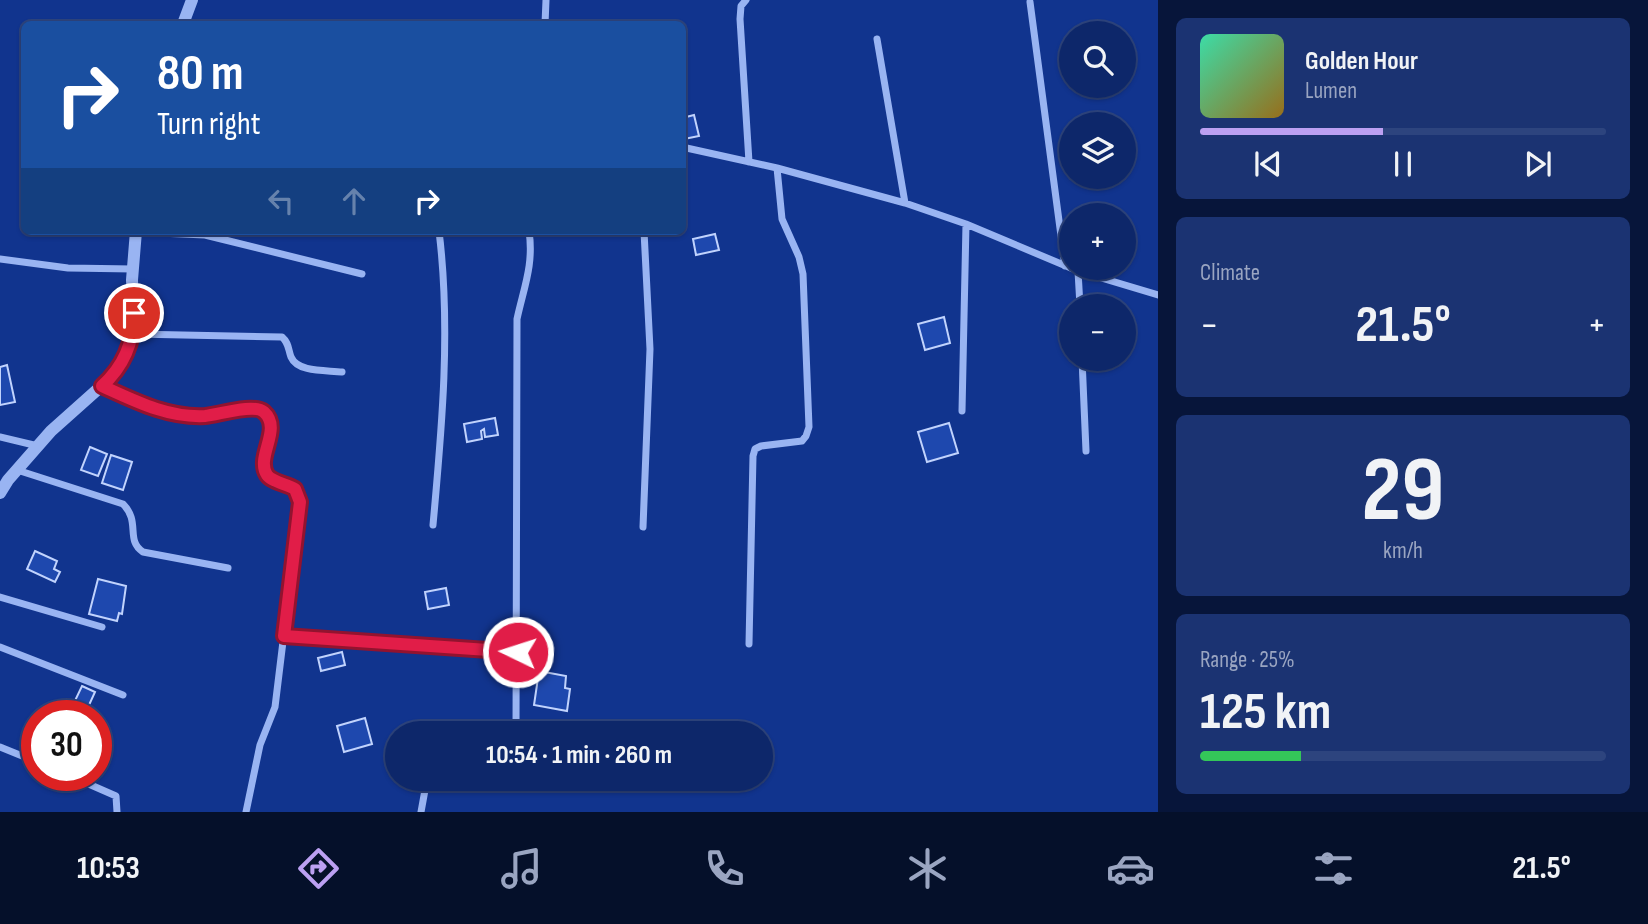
<!DOCTYPE html>
<html lang="en">
<head>
<meta charset="utf-8">
<style>
  body { margin:0; font-family:"Sofia Sans Condensed",sans-serif; background:#1b3372; color:#f1f3f6; height:100vh; display:flex; flex-direction:column; font-size:26px; white-space:nowrap }
  * { box-sizing:border-box; margin:0 }
  p { font-size:23px; color:#9aa5c1 }
  .icon { flex:none; width:38px; height:38px; fill:none; stroke:currentColor; stroke-width:2; stroke-linecap:round; stroke-linejoin:round }
  .map { position:relative; flex:1; overflow:hidden }
  .sheet { display:flex; flex-direction:column; gap:18px; padding:18px; background:#07153a; width:490px }
  .sheet>* { flex:none }
  .guide { position:absolute; left:21px; top:21px; width:665px; height:214px; border-radius:10px; box-shadow:0 2px 5px #0004,0 0 0 2px #2d447e; background:#1a4fa0; color:#fff; overflow:hidden }
  .fabs { position:absolute; left:1059px; top:21px; display:grid; gap:14px }
  .fabs a { display:grid; place-items:center; width:77px; height:77px; border-radius:50%; background:#0d276a; box-shadow:0 2px 5px #0004,0 0 0 2px #2d447e; font-size:35px }
  .speed { position:absolute; left:21px; top:700px; display:flex; gap:14px; font-size:35px; font-weight:700; text-align:center }
  .speed>* { display:grid; place-content:center; width:91px; height:91px; border-radius:50%; background:#0d276a; box-shadow:0 2px 5px #0004,0 0 0 2px #2d447e; line-height:1 }
  .speed .limit { border:10px solid #d22; background:#fff; color:#111 }
  .pin { position:absolute; display:grid; place-items:center; width:60px; height:60px; color:#fff; margin:-30px; border:4px solid #fff; border-radius:50%; box-shadow:0 2px 7px #0007 }
  .me { position:absolute; width:77px; margin:-38px; rotate:274deg; stroke-linejoin:round; filter:drop-shadow(0 0 5px #0008) }
  .turn { display:flex; align-items:center; gap:24px; height:147px; padding:0 21px; font-size:32px }
  .turn .icon { width:91px; height:91px; stroke-width:2.5 }
  .turn b { display:block; font-size:49px; line-height:60px }
  .lanes { display:flex; align-items:center; height:66px; padding:0 21px; background:#0003; justify-content:center; gap:35px; direction:ltr }
  .lanes .off { opacity:.35 }
  .big { font-size:52px; font-weight:700; line-height:1.1 }
  .sheet .card { flex:1; display:flex; flex-direction:column; justify-content:center; gap:10px; min-width:0; padding:0 24px; border-radius:10px; background:#1b3372 }
  .sheet .dial { align-items:center; gap:0 }
  .dial b { font-size:91px; line-height:1 }
  .song { display:flex; align-items:center; gap:21px }
  .cover { width:84px; height:84px; border-radius:10px; background:linear-gradient(135deg,hsl(160 70% 55%),hsl(40 70% 35%)) }
  .played { height:7px; border-radius:4px; background:linear-gradient(90deg,#bca0f2 45%,#2d447e 45%) }
  .keys { display:flex; justify-content:space-around; direction:ltr }
  .heat { display:flex; justify-content:space-between; align-items:center; font-size:38px; direction:ltr }
  .charge { height:10px; border-radius:5px; background:linear-gradient(90deg,#34c759 25%,#2d447e 0) }
  .trip { position:absolute; left:385px; top:721px; width:388px; height:70px; border-radius:35px; background:#0d276a; box-shadow:0 2px 5px #0004,0 0 0 2px #2d447e; font-weight:700; line-height:70px; text-align:center }
  .tab-bar { display:flex; height:112px; justify-content:space-around; align-items:center; background:#05102a; color:#9aa5c1 }
  .tab-bar .icon { width:49px; height:49px }
  .tab-bar .selected { color:#bca0f2 }
  .tab-bar b { font-size:32px; color:#f1f3f6 }
  main { display:flex; flex:1; min-height:0 }
  .map>svg:first-child { display:block }
  .building { fill:#1e48ae; stroke:#c1d3fd; stroke-width:2 }
  .lines { fill:none; stroke-linecap:round; stroke-linejoin:round }
  .minor { stroke:#99b4f2; stroke-width:7 }
  .tertiary { stroke:#99b4f2; stroke-width:12 }
  .route-casing { stroke:#92132f; stroke-width:18 }
  .route { stroke:#e11d48; stroke-width:12 }
</style>
</head>
<body>
<main>
<div class="map">
<svg width="1158" height="812" viewBox="0 0 1158 812">
  <rect width="100%" height="100%" fill="#11348e"/>
  <!-- building -->
  <path class="building" d="M 694,115 L 699,136 L 684,139 L 682,118 Z
    M 715,234 L 719,250 L 696,255 L 693,239 Z
    M 944,317 L 950,343 L 925,350 L 918,324 Z
    M 7,365 L 15,402 L 0,405 L 0,367 Z
    M 495,418 L 498,435 L 485,437 L 484,429 L 481,431 L 482,439 L 467,442 L 464,424 Z
    M 949,423 L 958,453 L 927,462 L 918,432 Z
    M 90,447 L 107,454 L 98,476 L 81,470 Z
    M 111,455 L 132,462 L 123,490 L 102,483 Z
    M 35,551 L 57,561 L 54,569 L 60,572 L 55,582 L 27,569 Z
    M 98,579 L 126,586 L 122,614 L 119,613 L 117,621 L 89,614 Z
    M 446,588 L 449,605 L 428,609 L 425,592 Z
    M 342,652 L 345,665 L 321,671 L 318,658 Z
    M 539,671 L 566,676 L 565,688 L 570,689 L 567,711 L 534,705 Z
    M 82,686 L 95,692 L 84,716 L 78,716 L 71,709 Z
    M 365,718 L 372,744 L 344,752 L 337,726 Z"/>
  <g class="lines">
    <!-- minor -->
    <path class="minor" d="M 746,0 L 741,6 L 740,19 L 749,162
      M 1030,2 L 1065,266
      M 545,24 L 546,0
      M 877,39 L 905,203
      M 682,147 L 777,168 L 905,203 L 966,224 L 1078,271 L 1158,295
      M 136,232 L 205,235 L 362,274
      M 0,259 L 68,268 L 133,269
      M 1078,271 L 1080,306
      M 134,334 L 282,337 C 289,343 288,349 291,357 C 298,373 327,370 342,372
      M 1082,359 L 1086,451
      M 101,386 C 131,399 161,415 194,416 C 217,417 243,403 264,412 C 279,437 258,452 265,471 C 271,487 293,478 300,502 L 275,707 L 260,745 L 246,812
      M 962,411 L 966,224
      M 0,437 L 38,446
      M 17,470 L 123,504 C 141,522 125,540 143,552 L 228,568
      M 433,525 C 442,427 451,328 439,231
      M 643,527 L 650,349 L 644,231
      M 0,597 L 102,627
      M 284,636 L 518,652
      M 749,644 L 753,456 L 755,449 L 761,446 L 802,441 L 806,436 L 809,427 L 803,274 L 799,257 L 782,219 L 777,168
      M 0,647 L 123,695
      M 516,733 L 517,319 C 524,287 534,264 529,231
      M 0,747 L 37,762
      M 68,775 L 116,796 L 117,812
      M 421,812 L 427,779"/>
    <!-- tertiary -->
    <path class="tertiary" d="M 183,24 L 192,0
      M 0,493 L 8,480 L 51,431 L 116,373 L 134,334 L 132,280 L 136,231"/>
  </g>
  <g class="lines">
    <!-- route casing -->
    <g class="route-casing">
      <path id="route" d="M 134,313 C 134,342 123,367 102,386 C 135,401 168,418 205,416 C 218,415 254,403 264,412 C 283,429 255,457 267,475 C 272,482 287,484 295,489 L 300,502 L 284,636 L 518,652"/>
    </g>
    <!-- route -->
    <use href="#route" class="route"/>
  </g>
</svg>
<div class="fabs">
<a><svg class="icon" aria-label="search" viewBox="0 0 24 24"><circle cx="10" cy="10" r="6"/><path d="M15 15l6 6"/></svg></a>
<a><svg class="icon" aria-label="layers" viewBox="0 0 24 24"><path d="M12 4l9 5-9 5-9-5zM3 14l9 5 9-5"/></svg></a>
<a>+</a>
<a>−</a>
</div>
<div class="speed"><div class="limit">30</div></div>
<div class="pin" style="left:134px;top:313px;background:#d93025"><svg class="icon" aria-label="arrive" viewBox="0 0 24 24"><path d="M6 21V4h12l-3 4 3 4H6"/></svg></div>
<svg class="me" style="left:518px;top:652px" viewBox="-20 -20 40 40"><circle r="17" fill="#e11d48" stroke="#fff" stroke-width="3"/><path d="M0-11L8 9 0 5-8 9z" fill="#fff"/></svg>
<div class="trip">10:54 · 1 min · 260 m</div>
<div class="guide">
<div class="turn"><svg class="icon" aria-label="right" viewBox="0 0 24 24"><path d="M7 20v-9h11M14 6l5 5-5 5"/></svg><div><b>80 m</b>Turn right</div></div>
<div class="lanes"><svg class="icon off" aria-label="left" viewBox="0 0 24 24"><path d="M17 20v-9H6M10 6l-5 5 5 5"/></svg><svg class="icon off" aria-label="ahead" viewBox="0 0 24 24"><path d="M12 20V5M6 11l6-6 6 6"/></svg><svg class="icon" aria-label="right" viewBox="0 0 24 24"><path d="M7 20v-9h11M14 6l5 5-5 5"/></svg></div>
</div>
</div>
<section class="sheet">
<div class="card">
<div class="song"><i class="cover"></i><div><b>Golden Hour</b><p>Lumen</p></div></div>
<div class="played"></div>
<div class="keys"><svg class="icon" aria-label="previous" viewBox="0 0 24 24"><path d="M18 5L8 12l10 7zM5 5v14"/></svg><svg class="icon" aria-label="pause" viewBox="0 0 24 24"><path d="M8 5v14M16 5v14"/></svg><svg class="icon" aria-label="next" viewBox="0 0 24 24"><path d="M6 5l10 7-10 7zM19 5v14"/></svg></div>
</div>
<div class="card"><p>Climate</p>
<div class="heat"><a>−</a><b class="big">21.5°</b><a>+</a></div>
</div>
<div class="card dial"><b>29</b><p>km/h</p></div>
<div class="card"><p>Range · 25%</p><b class="big">125 km</b><div class="charge"></div></div>
</section>
</main>
<nav class="tab-bar">
<b>10:53</b>
<svg class="icon selected" aria-label="directions" viewBox="0 0 24 24"><path d="M12 3l9 9-9 9-9-9zM9 14v-3h6M13 9l2 2-2 2"/></svg>
<svg class="icon" aria-label="music" viewBox="0 0 24 24"><path d="M9 18V5l10-2v13"/><circle cx="6" cy="18" r="3"/><circle cx="16" cy="16" r="3"/></svg>
<svg class="icon" aria-label="phone" viewBox="0 0 24 24"><path d="M5 4h4l2 5-3 2q2 4 5 5l2-3 5 2v4C11 20 4 13 5 4z"/></svg>
<svg class="icon" aria-label="climate" viewBox="0 0 24 24"><path d="M12 3v18M4 7l16 10M4 17L20 7"/></svg>
<svg class="icon" aria-label="car" viewBox="0 0 24 24"><path d="M5 17H2v-5l4-1 3-4h7l3 4 3 1v5h-3M9 17h6M6 11h13"/><circle cx="7" cy="17" r="2"/><circle cx="17" cy="17" r="2"/></svg>
<svg class="icon" aria-label="filters" viewBox="0 0 24 24"><path d="M4 7h16M4 17h16"/><circle cx="9" cy="7" r="2"/><circle cx="15" cy="17" r="2"/></svg>
<b>21.5°</b>
</nav>
</body>
</html>
